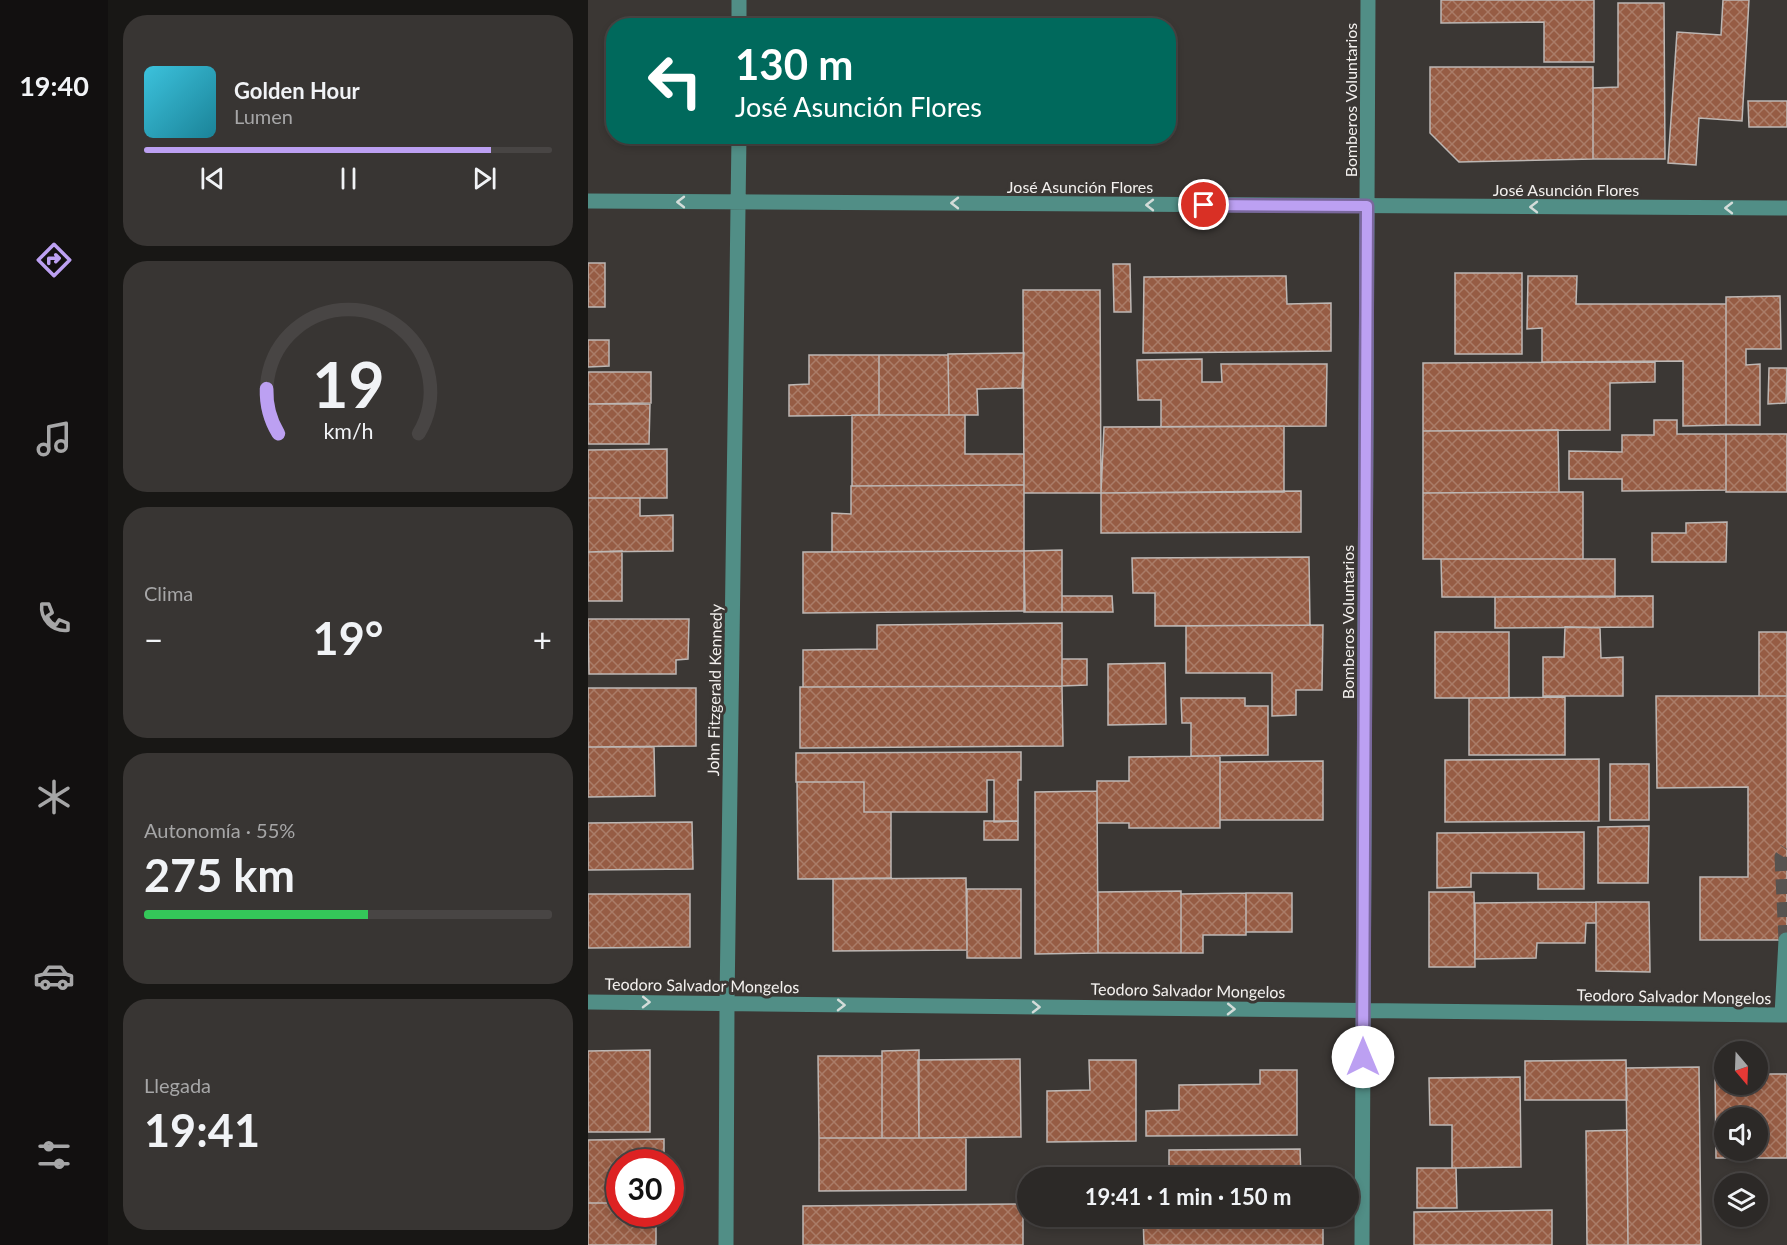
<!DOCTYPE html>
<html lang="es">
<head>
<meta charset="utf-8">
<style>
  body { margin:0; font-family:Lato,sans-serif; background:#383533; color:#f1f3f6; height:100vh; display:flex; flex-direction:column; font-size:22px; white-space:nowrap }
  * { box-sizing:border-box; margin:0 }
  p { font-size:20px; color:#a6a6a7 }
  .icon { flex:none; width:33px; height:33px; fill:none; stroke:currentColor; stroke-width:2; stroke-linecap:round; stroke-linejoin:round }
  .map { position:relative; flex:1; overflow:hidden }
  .side { display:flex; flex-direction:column; gap:15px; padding:15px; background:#181715; width:480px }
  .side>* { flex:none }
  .guide { position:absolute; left:18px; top:18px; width:570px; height:126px; border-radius:24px; box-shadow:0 3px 9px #0003,0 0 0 2px #484544; background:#00695c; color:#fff; overflow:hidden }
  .needle { width:39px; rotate:161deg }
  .controls { position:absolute; left:1126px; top:1041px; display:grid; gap:12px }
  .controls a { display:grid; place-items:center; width:54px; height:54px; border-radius:50%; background:#2c2927; box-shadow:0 3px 9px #0003,0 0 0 2px #484544; font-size:30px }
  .speed { position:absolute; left:18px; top:1149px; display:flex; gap:12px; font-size:30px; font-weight:700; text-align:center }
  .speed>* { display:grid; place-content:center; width:78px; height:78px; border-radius:50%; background:#2c2927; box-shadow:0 3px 9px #0003,0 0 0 2px #484544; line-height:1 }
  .speed .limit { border:9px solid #d22; background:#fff; color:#111 }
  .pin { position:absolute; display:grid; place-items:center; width:51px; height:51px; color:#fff; margin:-26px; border:3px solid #fff; border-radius:50%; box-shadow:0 2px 6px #0007 }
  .me { position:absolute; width:66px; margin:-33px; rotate:0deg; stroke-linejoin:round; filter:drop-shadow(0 0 4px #0008) }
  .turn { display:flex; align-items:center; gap:21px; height:126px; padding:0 30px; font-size:27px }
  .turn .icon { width:78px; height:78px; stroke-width:2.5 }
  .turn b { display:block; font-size:42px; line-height:51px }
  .big { font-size:45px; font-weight:700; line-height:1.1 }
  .side .widget { flex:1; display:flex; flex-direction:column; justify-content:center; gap:9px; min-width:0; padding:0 21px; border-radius:24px; background:#383533 }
  .side .dial { align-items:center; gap:0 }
  .dial svg { height:156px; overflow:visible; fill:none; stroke:#484544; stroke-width:7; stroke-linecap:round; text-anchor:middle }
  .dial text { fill:#f1f3f6; stroke:none }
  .song { display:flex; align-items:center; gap:18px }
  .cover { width:72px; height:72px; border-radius:9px; background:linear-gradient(135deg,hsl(190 70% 55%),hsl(190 70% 35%)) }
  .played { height:6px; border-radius:3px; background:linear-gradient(90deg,#bca0f2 85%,#484544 85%) }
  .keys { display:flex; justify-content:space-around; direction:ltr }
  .heat { display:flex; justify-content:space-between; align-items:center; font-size:33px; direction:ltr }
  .charge { height:9px; border-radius:4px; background:linear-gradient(90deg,#34c759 55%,#484544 0) }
  .trip { position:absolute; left:429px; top:1167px; width:342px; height:60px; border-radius:30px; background:#2c2927; box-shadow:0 3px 9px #0003,0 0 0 2px #484544; font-weight:700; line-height:60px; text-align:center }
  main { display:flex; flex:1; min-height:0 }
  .tab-bar { display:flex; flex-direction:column; width:108px; justify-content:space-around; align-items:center; background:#121010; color:#a6a6a7 }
  .tab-bar .icon { width:42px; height:42px }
  .tab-bar .selected { color:#bca0f2 }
  .tab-bar b { font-size:27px; color:#f1f3f6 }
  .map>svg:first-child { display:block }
  .building { fill:url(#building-cross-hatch); stroke:#bdb7b4; stroke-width:1.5; fill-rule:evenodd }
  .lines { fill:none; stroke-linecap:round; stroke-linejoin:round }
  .minor-tunnel { stroke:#575350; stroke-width:15; stroke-dasharray:15 8; stroke-linecap:butt }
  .minor { stroke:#518e86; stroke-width:15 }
  .oneway { stroke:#d3dcd9 }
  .route-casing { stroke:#7a689d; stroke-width:15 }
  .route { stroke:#bca0f2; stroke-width:10 }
  .labels { text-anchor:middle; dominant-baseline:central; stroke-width:6; stroke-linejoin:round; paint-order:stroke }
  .street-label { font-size:16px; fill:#f3f0ee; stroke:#3b3734 }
</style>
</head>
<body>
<main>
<nav class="tab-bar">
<b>19:40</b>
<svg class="icon selected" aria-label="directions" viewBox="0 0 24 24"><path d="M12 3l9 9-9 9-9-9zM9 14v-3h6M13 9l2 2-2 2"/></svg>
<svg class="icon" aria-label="music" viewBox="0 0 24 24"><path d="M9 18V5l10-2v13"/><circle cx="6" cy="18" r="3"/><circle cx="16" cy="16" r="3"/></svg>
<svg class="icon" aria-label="phone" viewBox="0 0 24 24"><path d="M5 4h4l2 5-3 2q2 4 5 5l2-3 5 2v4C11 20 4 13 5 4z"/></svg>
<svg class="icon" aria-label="climate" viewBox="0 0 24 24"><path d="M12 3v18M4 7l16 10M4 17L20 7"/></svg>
<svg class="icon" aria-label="car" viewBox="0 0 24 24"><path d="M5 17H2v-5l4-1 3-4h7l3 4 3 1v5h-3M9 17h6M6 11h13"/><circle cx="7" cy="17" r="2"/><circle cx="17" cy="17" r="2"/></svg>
<svg class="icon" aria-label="filters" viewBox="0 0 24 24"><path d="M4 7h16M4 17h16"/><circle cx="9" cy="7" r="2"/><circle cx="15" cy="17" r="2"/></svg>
</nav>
<section class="side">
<div class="widget">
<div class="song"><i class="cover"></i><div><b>Golden Hour</b><p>Lumen</p></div></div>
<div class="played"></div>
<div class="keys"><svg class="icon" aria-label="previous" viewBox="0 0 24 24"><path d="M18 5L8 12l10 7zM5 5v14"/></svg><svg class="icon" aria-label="pause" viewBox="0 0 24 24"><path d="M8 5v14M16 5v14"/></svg><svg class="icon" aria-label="next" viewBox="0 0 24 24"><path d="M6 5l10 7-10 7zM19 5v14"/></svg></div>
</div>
<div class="widget dial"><svg viewBox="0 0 100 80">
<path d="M14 69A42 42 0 1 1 86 69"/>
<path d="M14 69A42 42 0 0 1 8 46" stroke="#bca0f2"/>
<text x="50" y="56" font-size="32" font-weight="700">19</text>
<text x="50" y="72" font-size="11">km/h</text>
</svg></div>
<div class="widget"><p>Clima</p>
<div class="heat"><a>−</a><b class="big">19°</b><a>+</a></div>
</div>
<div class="widget"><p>Autonomía · 55%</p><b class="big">275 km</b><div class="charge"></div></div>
<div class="widget"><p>Llegada</p><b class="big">19:41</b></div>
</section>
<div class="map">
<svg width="1199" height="1245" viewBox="0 0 1199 1245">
  <defs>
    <pattern id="building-cross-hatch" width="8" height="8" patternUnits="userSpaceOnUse" patternTransform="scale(1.5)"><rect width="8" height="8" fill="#965c44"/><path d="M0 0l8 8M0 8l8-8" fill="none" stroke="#aa7c68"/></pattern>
  </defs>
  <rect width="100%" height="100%" fill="#3b3734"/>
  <!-- building -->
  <path class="building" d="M 853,0 L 1006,0 L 1006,62 L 956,62 L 956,22 L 853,23 Z
    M 1135,0 L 1161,0 L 1154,121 L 1111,118 L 1108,165 L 1080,163 L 1089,32 L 1133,35 Z
    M 1030,3 L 1076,3 L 1077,159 L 1005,159 L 1005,88 L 1030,87 Z
    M 842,67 L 1005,67 L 1005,159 L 871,162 L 842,133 Z
    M 1160,101 L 1199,101 L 1199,127 L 1161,127 Z
    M 0,263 L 17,263 L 17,307 L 0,307 Z
    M 525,264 L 542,264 L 543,312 L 526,312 Z
    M 867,273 L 934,273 L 934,354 L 867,354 Z
    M 698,276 L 699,304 L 743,303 L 743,351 L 555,353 L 556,277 Z
    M 940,276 L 989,276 L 988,304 L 1138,304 L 1138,425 L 1095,426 L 1095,361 L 954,362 L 954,328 L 939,329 Z
    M 435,290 L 512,290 L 513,493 L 436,493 Z
    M 1192,296 L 1193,349 L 1158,349 L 1158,365 L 1172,364 L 1172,425 L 1138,425 L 1138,297 Z
    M 0,340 L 21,340 L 21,366 L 0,367 Z
    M 436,353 L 434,388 L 389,389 L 390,415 L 361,415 L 360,354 Z
    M 221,355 L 291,355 L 291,415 L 201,416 L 201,385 L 221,384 Z
    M 291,355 L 360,355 L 361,415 L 291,415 Z
    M 614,359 L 614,382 L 634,382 L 633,364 L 739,364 L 738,426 L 573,427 L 573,400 L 550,400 L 549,360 Z
    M 1067,362 L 1067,382 L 1022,383 L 1022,430 L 835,431 L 835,363 Z
    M 1181,368 L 1199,368 L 1198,403 L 1180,404 Z
    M 0,372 L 63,372 L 63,403 L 0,404 Z
    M 0,404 L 62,404 L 61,444 L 0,444 Z
    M 264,415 L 377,415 L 377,454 L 436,454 L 436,485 L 264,486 Z
    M 1066,420 L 1089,420 L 1089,434 L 1138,434 L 1138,490 L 1034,491 L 1034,479 L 981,479 L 981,451 L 1034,452 L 1034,435 L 1066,435 Z
    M 696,426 L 696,492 L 513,493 L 516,427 Z
    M 970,430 L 971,492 L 835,493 L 835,431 Z
    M 1138,434 L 1199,434 L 1199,492 L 1138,492 Z
    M 79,449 L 79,498 L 0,498 L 0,450 Z
    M 436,485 L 436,551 L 244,552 L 244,513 L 263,514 L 263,486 Z
    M 713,491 L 713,532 L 513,533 L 513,493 Z
    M 971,492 L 995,492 L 995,559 L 835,559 L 835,493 Z
    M 0,498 L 52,498 L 52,516 L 85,515 L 85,551 L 0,552 Z
    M 1139,522 L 1138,562 L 1064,562 L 1064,533 L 1098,533 L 1098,523 Z
    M 474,550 L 474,612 L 436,612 L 436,551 Z
    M 34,551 L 34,601 L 0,601 L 0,552 Z
    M 436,551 L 437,611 L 215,613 L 215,552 Z
    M 721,557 L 722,625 L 567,626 L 567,593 L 545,593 L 544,558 Z
    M 853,559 L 1027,559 L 1027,597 L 854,597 Z
    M 474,596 L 524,596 L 525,612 L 474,612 Z
    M 1065,596 L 1065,627 L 907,628 L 907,597 Z
    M 0,619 L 101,619 L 100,659 L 88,660 L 88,674 L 1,674 Z
    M 474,623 L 474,686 L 215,687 L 215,650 L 289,649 L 289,625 Z
    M 735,625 L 734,690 L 708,690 L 708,715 L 684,716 L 684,673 L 598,673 L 598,626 Z
    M 977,627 L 1012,628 L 1013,658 L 1035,657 L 1035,696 L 955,696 L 955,657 L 976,657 Z
    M 847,632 L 921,632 L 921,698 L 847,698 Z
    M 1171,632 L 1199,632 L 1199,696 L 1171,696 Z
    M 474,659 L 499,659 L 499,685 L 474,686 Z
    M 577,663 L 578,724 L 520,725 L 520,664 Z
    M 474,686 L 475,746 L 212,748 L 212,687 Z
    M 0,688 L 108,688 L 108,746 L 0,747 Z
    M 1068,696 L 1199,696 L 1199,940 L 1112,940 L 1112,877 L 1160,877 L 1160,787 L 1069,788 Z
    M 977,697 L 977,755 L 881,755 L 881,698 Z
    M 593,698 L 657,698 L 657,706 L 680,706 L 680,755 L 603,756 L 603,723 L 594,723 Z
    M 0,747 L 66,747 L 67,796 L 0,797 Z
    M 433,752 L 433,780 L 430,780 L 430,821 L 406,822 L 406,780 L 399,780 L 399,812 L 276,812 L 276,782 L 208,782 L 208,753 Z
    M 632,756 L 632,828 L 541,828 L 541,823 L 509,823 L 509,781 L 541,781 L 541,757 Z
    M 1011,759 L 1011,821 L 857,822 L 857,760 Z
    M 735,761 L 735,820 L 632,820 L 632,762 Z
    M 1022,764 L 1061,764 L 1061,820 L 1022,820 Z
    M 209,782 L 276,782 L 276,812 L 303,812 L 303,878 L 210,879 Z
    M 509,791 L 510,953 L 447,954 L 447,792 Z
    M 396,821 L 430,821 L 430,840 L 396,840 Z
    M 104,822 L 105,869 L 0,870 L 0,823 Z
    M 1061,826 L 1060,883 L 1010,883 L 1010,827 Z
    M 996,832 L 996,889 L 950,889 L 950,873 L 883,873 L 883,887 L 849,888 L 849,833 Z
    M 378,878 L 379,950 L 245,951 L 245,879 Z
    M 379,889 L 433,889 L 433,958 L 379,958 Z
    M 593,891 L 593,953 L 510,953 L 510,892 Z
    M 841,892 L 886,892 L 887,967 L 841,967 Z
    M 658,893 L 704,893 L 704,932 L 658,932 Z
    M 658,893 L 658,935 L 615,935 L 615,953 L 593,953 L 593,894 Z
    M 0,894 L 102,894 L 102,947 L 0,948 Z
    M 1008,902 L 1061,902 L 1062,972 L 1008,971 Z
    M 1008,902 L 1008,923 L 998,923 L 997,943 L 949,943 L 948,958 L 887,959 L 887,903 Z
    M 62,1050 L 62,1132 L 0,1132 L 0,1051 Z
    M 331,1050 L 331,1138 L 294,1138 L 294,1051 Z
    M 230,1056 L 294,1056 L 294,1138 L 231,1138 Z
    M 432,1059 L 433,1137 L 331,1138 L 330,1060 Z
    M 501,1060 L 548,1060 L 548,1141 L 459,1142 L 459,1091 L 502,1090 Z
    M 1038,1060 L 1039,1100 L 937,1100 L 937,1061 Z
    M 1111,1067 L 1113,1245 L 1040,1245 L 1038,1068 Z
    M 672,1070 L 709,1070 L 709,1135 L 558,1136 L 558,1111 L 591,1110 L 591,1085 L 672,1084 Z
    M 1170,1074 L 1199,1074 L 1199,1158 L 1128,1158 L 1127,1075 L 1137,1075 L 1137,1084 L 1170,1084 ZM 1137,1118 L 1170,1118 L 1170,1150 L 1137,1150 Z
    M 932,1077 L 933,1167 L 864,1168 L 864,1125 L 842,1125 L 841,1078 Z
    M 1039,1130 L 1040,1245 L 999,1245 L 998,1131 Z
    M 231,1138 L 378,1138 L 378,1190 L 231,1191 Z
    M 76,1139 L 76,1162 L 32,1162 L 32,1203 L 0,1203 L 0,1140 Z
    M 712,1149 L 713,1178 L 581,1178 L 581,1150 Z
    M 829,1168 L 868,1168 L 869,1208 L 829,1208 Z
    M 0,1203 L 32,1203 L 32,1214 L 68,1214 L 68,1245 L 0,1245 Z
    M 435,1204 L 435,1245 L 215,1245 L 215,1206 Z
    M 964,1210 L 964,1245 L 826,1245 L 826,1212 Z
    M 555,1216 L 735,1216 L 735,1245 L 556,1245 Z"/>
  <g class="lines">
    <!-- minor-tunnel -->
    <path class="minor-tunnel" d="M 1198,940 L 1194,857 L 1199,849"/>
    <!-- minor -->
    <path class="minor" d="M 151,0 L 151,26
      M 0,201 L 1199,208
      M 0,1002 L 1199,1015
      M 1194,1015 L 1198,940
      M 138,1245 L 139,1003 L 151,136
      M 774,1245 L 780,0"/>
  </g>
  <!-- one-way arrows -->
  <defs><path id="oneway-chevron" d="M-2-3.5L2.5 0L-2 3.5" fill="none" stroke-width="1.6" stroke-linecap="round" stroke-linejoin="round" transform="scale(1.5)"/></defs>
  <g class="oneway">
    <use href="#oneway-chevron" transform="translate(93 202) rotate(-180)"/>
    <use href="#oneway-chevron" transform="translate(367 203) rotate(-180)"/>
    <use href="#oneway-chevron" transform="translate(562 205) rotate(-180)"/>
    <use href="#oneway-chevron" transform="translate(946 207) rotate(-180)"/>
    <use href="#oneway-chevron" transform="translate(1141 208) rotate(-180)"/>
    <use href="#oneway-chevron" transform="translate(58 1002) rotate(1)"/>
    <use href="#oneway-chevron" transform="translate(253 1005) rotate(1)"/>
    <use href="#oneway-chevron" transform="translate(448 1007) rotate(1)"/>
    <use href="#oneway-chevron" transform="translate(643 1009) rotate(1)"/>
  </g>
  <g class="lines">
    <!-- route casing -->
    <g class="route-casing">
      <path id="route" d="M 616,205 L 779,206 L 775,1057"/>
    </g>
    <!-- route -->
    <use href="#route" class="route"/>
  </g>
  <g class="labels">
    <!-- street labels -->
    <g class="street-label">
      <text transform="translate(762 100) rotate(-90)">Bomberos Voluntarios</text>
      <text x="492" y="186">José Asunción Flores</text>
      <text x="978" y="189">José Asunción Flores</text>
      <text transform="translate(759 622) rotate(-90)">Bomberos Voluntarios</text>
      <text transform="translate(126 690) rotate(-89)">John Fitzgerald Kennedy</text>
      <text transform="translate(114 985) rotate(1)">Teodoro Salvador Mongelos</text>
      <text transform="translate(600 990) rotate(1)">Teodoro Salvador Mongelos</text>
      <text transform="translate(1086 996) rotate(1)">Teodoro Salvador Mongelos</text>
    </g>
  </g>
</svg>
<div class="controls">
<a><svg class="needle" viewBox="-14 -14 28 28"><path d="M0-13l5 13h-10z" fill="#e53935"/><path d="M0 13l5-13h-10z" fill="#a6a6a7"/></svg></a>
<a><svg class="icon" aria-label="sound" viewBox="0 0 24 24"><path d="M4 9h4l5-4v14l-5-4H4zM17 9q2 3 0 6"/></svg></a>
<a><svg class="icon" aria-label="layers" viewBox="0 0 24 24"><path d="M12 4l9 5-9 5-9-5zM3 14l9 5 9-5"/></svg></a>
</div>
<div class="speed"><div class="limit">30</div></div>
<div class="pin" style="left:616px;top:205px;background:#d93025"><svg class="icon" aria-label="arrive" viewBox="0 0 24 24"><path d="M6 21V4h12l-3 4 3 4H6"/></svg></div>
<svg class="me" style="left:775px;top:1057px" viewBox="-20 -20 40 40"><circle r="19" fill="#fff"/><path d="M0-13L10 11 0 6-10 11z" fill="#bca0f2"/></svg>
<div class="trip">19:41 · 1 min · 150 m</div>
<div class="guide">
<div class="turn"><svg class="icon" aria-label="left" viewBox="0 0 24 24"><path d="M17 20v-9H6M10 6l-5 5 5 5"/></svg><div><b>130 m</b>José Asunción Flores</div></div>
</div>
</div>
</main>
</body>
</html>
